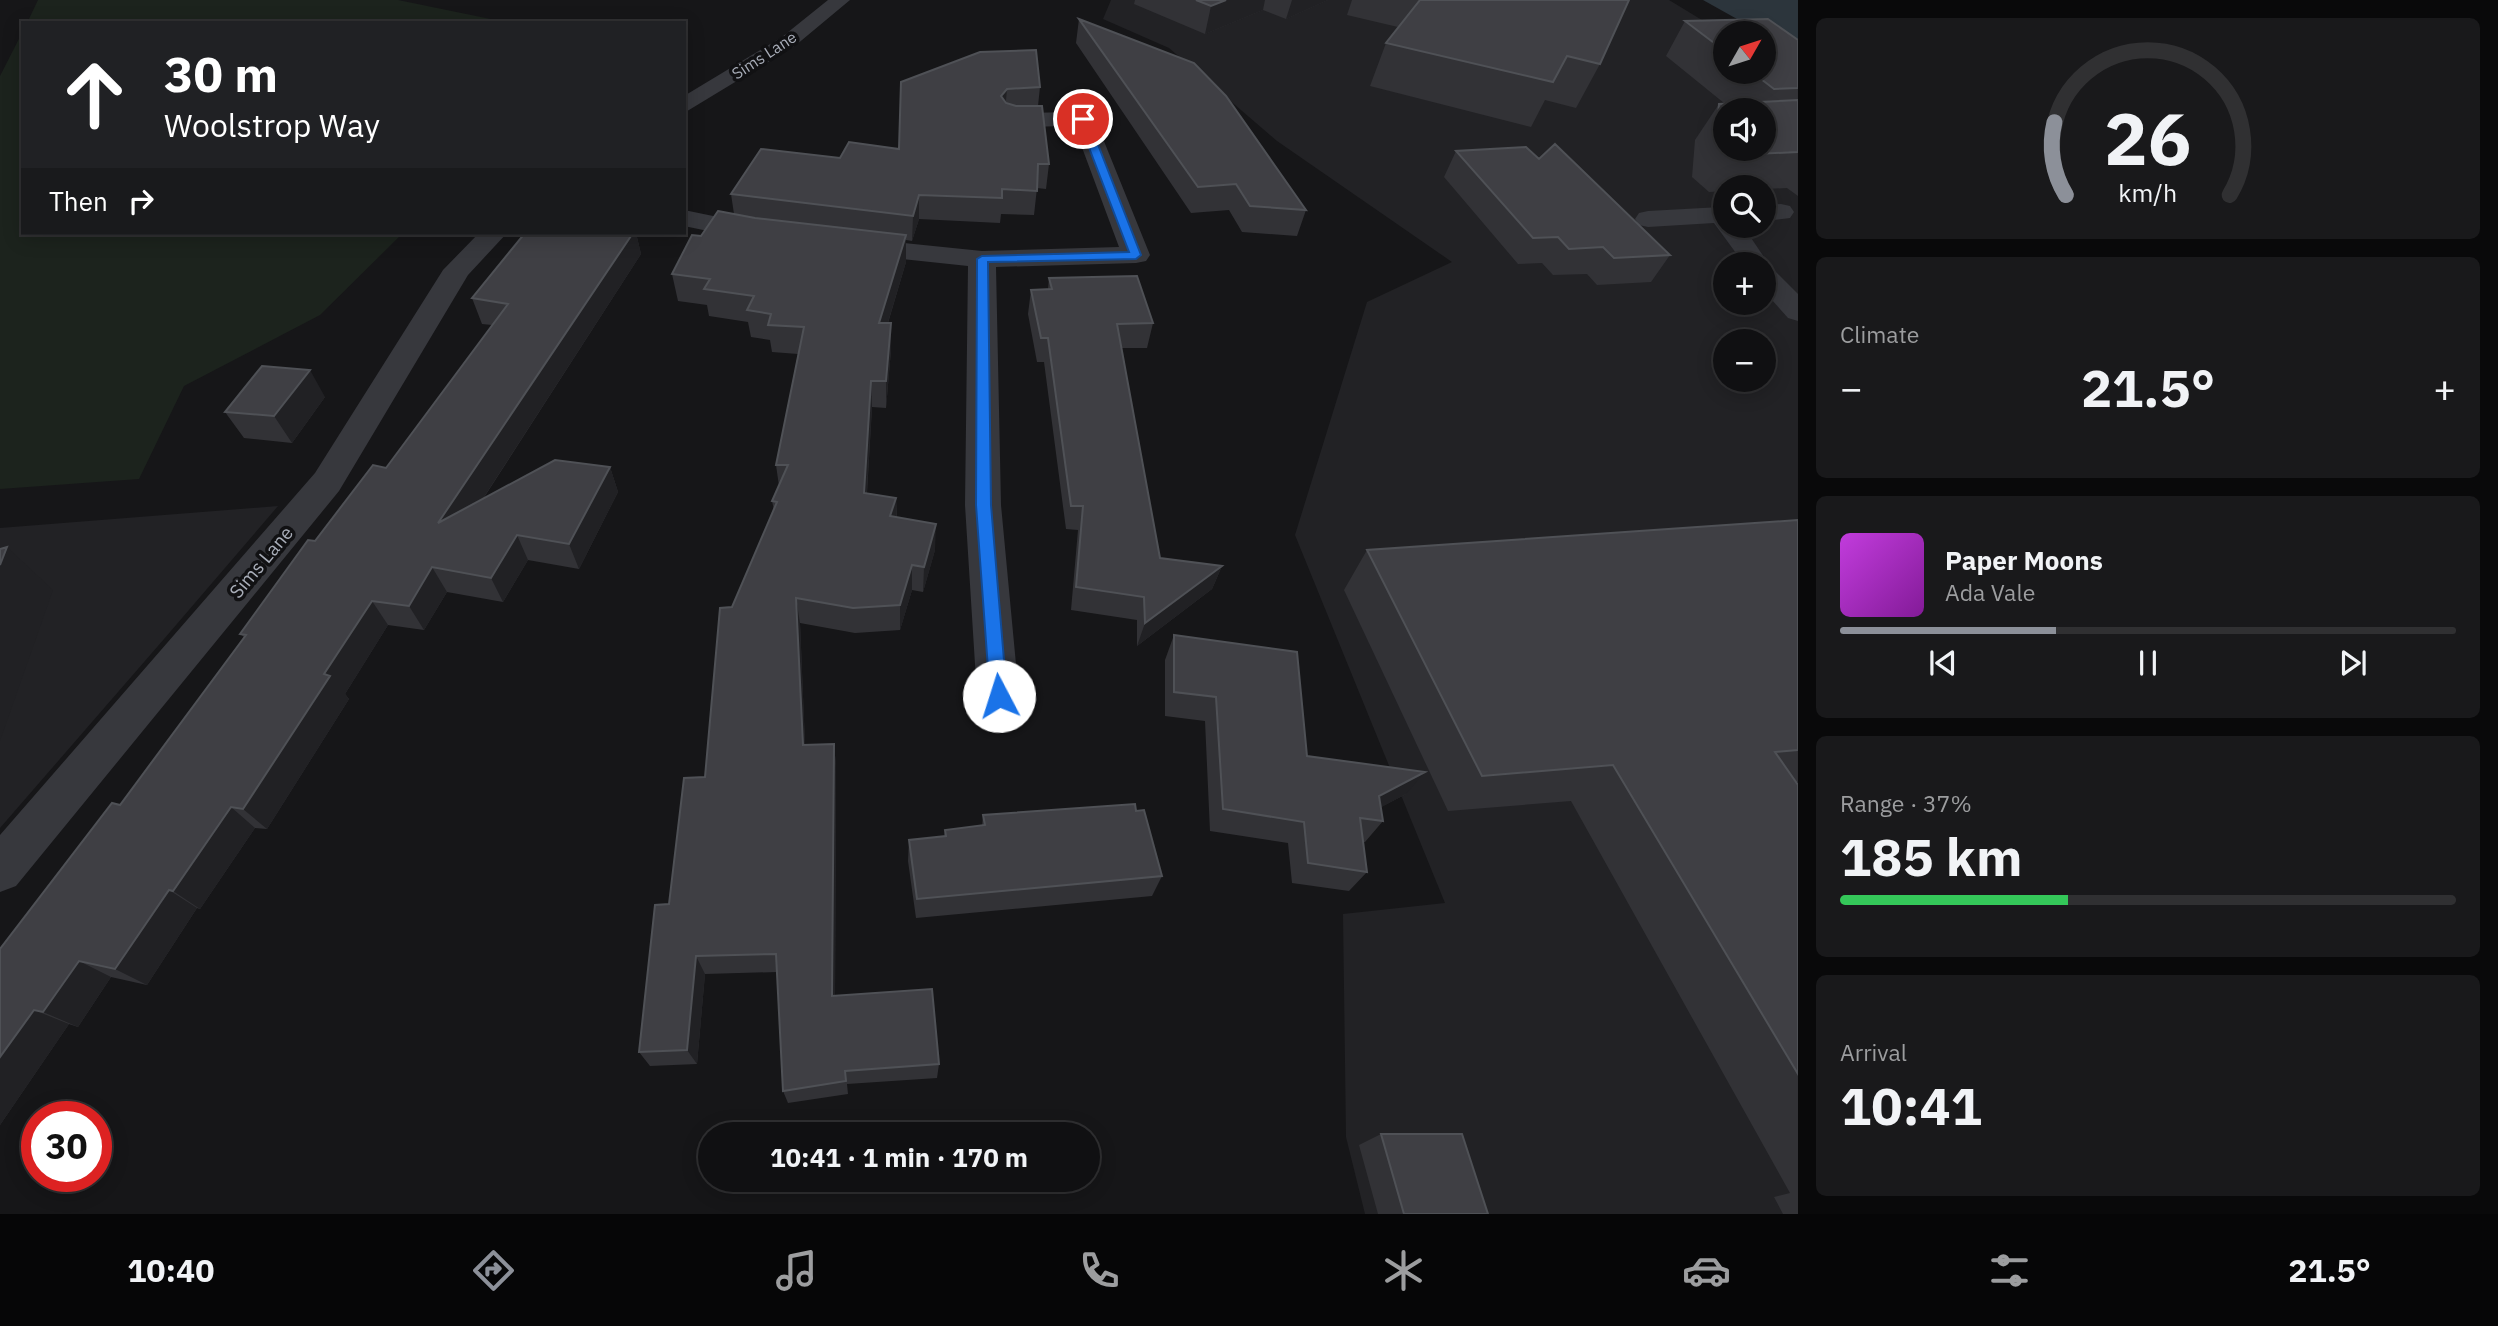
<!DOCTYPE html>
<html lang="en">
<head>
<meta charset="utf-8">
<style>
  body { margin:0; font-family:"IBM Plex Sans",sans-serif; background:#19191b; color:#f1f3f6; height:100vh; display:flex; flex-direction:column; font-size:26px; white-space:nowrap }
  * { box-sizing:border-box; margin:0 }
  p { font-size:23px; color:#9c9d9f }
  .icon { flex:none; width:38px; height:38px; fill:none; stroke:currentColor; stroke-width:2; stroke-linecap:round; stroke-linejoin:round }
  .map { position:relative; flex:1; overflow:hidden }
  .details { display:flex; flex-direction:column; gap:18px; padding:18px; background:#09090a; width:700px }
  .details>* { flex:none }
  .guide { position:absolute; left:21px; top:21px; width:665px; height:214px; border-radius:0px; box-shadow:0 4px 18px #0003,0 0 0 2px #303032; background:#202124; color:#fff; overflow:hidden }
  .needle { width:46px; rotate:51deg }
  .fabs { position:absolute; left:1713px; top:21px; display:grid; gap:14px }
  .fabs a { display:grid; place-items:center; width:63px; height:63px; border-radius:50%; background:#101012; box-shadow:0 4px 18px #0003,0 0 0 2px #303032; font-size:35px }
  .speed { position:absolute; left:21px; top:1101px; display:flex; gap:14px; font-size:35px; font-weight:700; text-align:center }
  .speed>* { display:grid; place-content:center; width:91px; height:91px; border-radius:50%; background:#101012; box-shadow:0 4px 18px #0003,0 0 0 2px #303032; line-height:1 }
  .speed .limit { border:10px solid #d22; background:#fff; color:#111 }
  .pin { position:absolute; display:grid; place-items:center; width:60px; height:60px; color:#fff; margin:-30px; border:4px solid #fff; border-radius:50%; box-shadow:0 2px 7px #0007 }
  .me { position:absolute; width:77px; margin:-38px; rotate:355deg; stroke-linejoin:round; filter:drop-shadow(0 0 5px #0008) }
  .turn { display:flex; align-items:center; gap:24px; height:147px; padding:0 28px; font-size:32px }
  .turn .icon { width:91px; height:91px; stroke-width:2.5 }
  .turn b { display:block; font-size:49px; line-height:60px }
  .then { display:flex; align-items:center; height:66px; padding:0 28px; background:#0003; gap:14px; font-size:26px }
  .big { font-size:52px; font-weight:700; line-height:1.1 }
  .details .tile { flex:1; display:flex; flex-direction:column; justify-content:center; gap:10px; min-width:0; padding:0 24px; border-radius:10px; background:#19191b }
  .details .dial { align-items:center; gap:0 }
  .dial svg { height:182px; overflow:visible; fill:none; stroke:#303032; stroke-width:7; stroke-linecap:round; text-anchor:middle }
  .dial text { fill:#f1f3f6; stroke:none }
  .song { display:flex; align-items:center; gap:21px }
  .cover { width:84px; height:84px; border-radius:10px; background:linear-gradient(135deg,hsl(290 70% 55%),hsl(290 70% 35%)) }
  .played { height:7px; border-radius:4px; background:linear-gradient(90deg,#8c9099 35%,#303032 35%) }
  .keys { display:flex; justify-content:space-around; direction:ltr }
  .heat { display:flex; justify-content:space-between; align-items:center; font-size:38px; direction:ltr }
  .charge { height:10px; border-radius:5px; background:linear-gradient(90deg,#34c759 37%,#303032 0) }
  .trip { position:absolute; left:698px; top:1122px; width:402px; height:70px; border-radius:35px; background:#101012; box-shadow:0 4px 18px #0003,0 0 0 2px #303032; font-weight:700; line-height:70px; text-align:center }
  .tab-bar { display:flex; height:112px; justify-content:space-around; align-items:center; background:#060607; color:#9c9d9f }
  .tab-bar .icon { width:49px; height:49px }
  .tab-bar .active { color:#8c9099 }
  .tab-bar b { font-size:32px; color:#f1f3f6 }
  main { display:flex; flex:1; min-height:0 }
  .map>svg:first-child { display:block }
  .built { fill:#222225; fill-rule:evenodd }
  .green { fill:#1c231d }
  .water { fill:#2c353c }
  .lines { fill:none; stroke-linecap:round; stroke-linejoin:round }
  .minor { fill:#37383d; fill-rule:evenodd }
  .wall { fill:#323236; fill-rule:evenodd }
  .shaded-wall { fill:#212124 }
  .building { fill:#3f3f44; stroke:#4f5156; stroke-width:2 }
  .route { fill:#1a73e8; stroke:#114b97; stroke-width:2 }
  .labels { text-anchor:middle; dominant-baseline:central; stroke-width:7; stroke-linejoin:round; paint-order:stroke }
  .far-street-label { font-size:16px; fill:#a8adb8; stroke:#111113 }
  .street-label { font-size:19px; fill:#a8adb8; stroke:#111113 }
</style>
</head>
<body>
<main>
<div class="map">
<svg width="1798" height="1214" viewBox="0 0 1798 1214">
  <rect width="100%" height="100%" fill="#161618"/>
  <!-- built -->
  <path class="built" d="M 1111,0 L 1669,0 L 1725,34 L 1726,72 L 1764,72 L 1798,83 L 1798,1214 L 1365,1214 L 1346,1137 L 1343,914 L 1445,903 L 1295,535 L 1367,302 L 1452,262 L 1277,141 L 1169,48 L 1103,19 ZM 1726,110 L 1764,110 L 1764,149 L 1726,149 ZM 1726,187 L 1764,187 L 1764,226 L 1726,226 ZM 1726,264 L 1764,264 L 1764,303 L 1726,303 ZM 1726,341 L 1764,341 L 1764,380 L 1726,380 Z
    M 278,506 L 164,639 L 0,828 L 0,528 Z"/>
  <!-- green -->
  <path class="green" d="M 38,0 L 398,0 L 510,23 L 27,23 Z
    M 23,31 L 23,233 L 403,233 L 320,315 L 184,386 L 139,479 L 0,489 L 0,76 Z"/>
  <!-- water -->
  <path class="water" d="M 1703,0 L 1798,0 L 1798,53 Z"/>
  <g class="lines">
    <!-- minor -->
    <path class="minor" d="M 828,0 L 850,0 L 796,45 L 684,113 L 684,96 L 782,37 Z
      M 1083,112 L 1091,114 L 1095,119 L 1150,255 L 1146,261 L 1136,263 L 996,267 L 1001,505 L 1019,696 L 1013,708 L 998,713 L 983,708 L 977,696 L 965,505 L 968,266 L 855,254 L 845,252 L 841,246 L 845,240 L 855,238 L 982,251 L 1119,247 L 1074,126 L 1014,127 L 1006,125 L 1002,120 L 1006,115 L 1014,113 Z
      M 1781,204 L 1790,206 L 1794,212 L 1790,218 L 1764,221 L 1764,205 Z
      M 1721,207 L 1726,208 L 1726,226 L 1743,226 L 1770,266 L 1798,294 L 1798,321 L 1788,318 L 1764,291 L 1764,264 L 1744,264 L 1714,223 L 1648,227 L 1639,225 L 1635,219 L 1639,213 L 1648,211 Z
      M 684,210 L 771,228 L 775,234 L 771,240 L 761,242 L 684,226 Z
      M 479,233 L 507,233 L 468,275 L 339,491 L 16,886 L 0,892 L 0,835 L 315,473 L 443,270 Z"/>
  </g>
  <!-- wall -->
  <path class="wall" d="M 1135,0 L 1328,0 L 1286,19 L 1263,10 L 1205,34 L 1134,4 Z
    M 1352,0 L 1629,0 L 1600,64 L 1576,108 L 1545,100 L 1531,127 L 1370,86 L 1386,43 L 1398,27 L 1347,15 Z
    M 1079,19 L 1306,210 L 1297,236 L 1242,232 L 1229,210 L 1191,213 L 1076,43 Z
    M 1685,21 L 1798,40 L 1798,196 L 1787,188 L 1764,189 L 1764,187 L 1726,187 L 1726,191 L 1709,192 L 1692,177 L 1695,140 L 1719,104 L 1724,103 L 1666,56 ZM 1726,33 L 1764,72 L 1726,72 ZM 1726,110 L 1764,149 L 1726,149 Z
    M 901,82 L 1040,87 L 1038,106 L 1049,164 L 1046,189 L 1037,188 L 1034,215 L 1001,214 L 1000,223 L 919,219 L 912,241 L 906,240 L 906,262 L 888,323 L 891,350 L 886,408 L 872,407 L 867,493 L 896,498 L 897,517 L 935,550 L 923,592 L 912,590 L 900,630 L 855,633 L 800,623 L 805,745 L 834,744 L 836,766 L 835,996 L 939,1064 L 937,1078 L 847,1084 L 848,1094 L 788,1103 L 783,1091 L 777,972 L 705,974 L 697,1064 L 650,1066 L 639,1052 L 669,904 L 705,777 L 732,607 L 774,510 L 772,501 L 779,486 L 776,465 L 798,354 L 772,352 L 770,340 L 751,337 L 748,322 L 709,316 L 707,305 L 678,301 L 672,274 L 701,236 L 734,214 L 731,194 L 840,158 L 899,149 Z
    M 1456,151 L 1539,159 L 1670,255 L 1651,282 L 1597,285 L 1587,274 L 1553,275 L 1542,263 L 1518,264 L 1444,177 Z
    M 633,233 L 636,233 L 641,254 L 483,499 L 610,467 L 618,492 L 579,569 L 528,560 L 503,602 L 447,592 L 424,630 L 388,625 L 345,694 L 349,699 L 267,829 L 255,828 L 200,909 L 197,908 L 147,985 L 111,977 L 78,1027 L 69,1024 L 0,1125 L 0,949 L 120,805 L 244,637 L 240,634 L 386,468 L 492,325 L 482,324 L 472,298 Z
    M 1049,278 L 1153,323 L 1147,348 L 1121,348 L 1160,558 L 1222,566 L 1212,589 L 1137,646 L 1137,620 L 1071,610 L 1078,530 L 1066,529 L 1044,362 L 1037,362 L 1028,314 L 1031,290 L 1048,289 Z
    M 325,397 L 292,443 L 244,438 L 225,412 Z
    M 1798,520 L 1798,782 L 1796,782 L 1798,785 L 1798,1214 L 1783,1214 L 1774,1197 L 1790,1193 L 1571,801 L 1448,811 L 1344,590 L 1367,550 Z
    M 1174,635 L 1307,756 L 1406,794 L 1381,807 L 1383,821 L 1365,842 L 1363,842 L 1367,872 L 1349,891 L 1292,883 L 1288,843 L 1210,831 L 1205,721 L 1165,716 L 1165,660 Z
    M 1136,811 L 1162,876 L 1152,896 L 916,918 L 908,861 L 909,840 L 944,836 L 945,830 L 982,826 L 983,815 Z
    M 1381,1134 L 1488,1214 L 1378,1214 L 1359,1145 Z"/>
  <!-- shaded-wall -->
  <path class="shaded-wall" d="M 1226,0 L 1265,0 L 1263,10 L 1205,34 L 1211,6 Z
    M 1292,0 L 1328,0 L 1286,19 Z
    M 1007,89 L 1005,112 L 1001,96 Z
    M 919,195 L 919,219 L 912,241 L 913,216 Z
    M 633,233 L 636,233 L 641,254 L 451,548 L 438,523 Z
    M 906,235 L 906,262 L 880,349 L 879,323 Z
    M 891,323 L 891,350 L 886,408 L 886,381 Z
    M 310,370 L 325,397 L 292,443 L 274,416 Z
    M 871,381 L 872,407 L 865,519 L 864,493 Z
    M 610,467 L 618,492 L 579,569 L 569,544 Z
    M 896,498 L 897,524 L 890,516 Z
    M 936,524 L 935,550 L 923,592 L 924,567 Z
    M 517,535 L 528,560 L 503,602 L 491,578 Z
    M 7,547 L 53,590 L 0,741 L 0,565 Z
    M 912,565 L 912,590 L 900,630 L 900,605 Z
    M 1222,566 L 1212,589 L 1137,646 L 1145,623 Z
    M 432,567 L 447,592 L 424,630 L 409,606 Z
    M 796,598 L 800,623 L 806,767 L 803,745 Z
    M 372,601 L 388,625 L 345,694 L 349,699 L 267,829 L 243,809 L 324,674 Z
    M 834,744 L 836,766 L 835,1012 L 832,996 Z
    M 1425,772 L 1406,794 L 1361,818 L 1379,796 Z
    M 231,807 L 255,828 L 200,909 L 173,891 Z
    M 169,890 L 197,908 L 147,985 L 115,969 Z
    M 696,956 L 705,974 L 697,1064 L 687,1050 Z
    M 79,961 L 111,977 L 78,1027 L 43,1012 Z
    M 34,1010 L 69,1024 L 0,1125 L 0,1057 Z"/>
  <!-- building -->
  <path class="building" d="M 1196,0 L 1226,0 L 1211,6 Z
    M 1420,0 L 1629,0 L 1600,64 L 1567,56 L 1553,82 L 1386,43 Z
    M 1079,19 L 1194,63 L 1226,96 L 1306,210 L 1250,206 L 1236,184 L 1198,187 Z
    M 1768,19 L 1798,40 L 1798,88 L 1774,89 L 1752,72 L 1764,72 L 1764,33 L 1726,33 L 1726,52 L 1685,21 Z
    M 1036,50 L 1040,87 L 1007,89 L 1001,96 L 1006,103 L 1016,106 L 1042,106 L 1049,164 L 1038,164 L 1037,191 L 1002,189 L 1002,198 L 919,195 L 913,216 L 731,194 L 761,149 L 840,158 L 849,142 L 899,149 L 901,82 L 980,52 Z
    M 1798,100 L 1798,152 L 1735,155 L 1727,149 L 1764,149 L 1764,110 L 1726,110 L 1726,148 L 1716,141 L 1719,104 Z
    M 1555,144 L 1670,255 L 1614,258 L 1603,247 L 1569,249 L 1558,237 L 1533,238 L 1456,151 L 1526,147 L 1539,159 Z
    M 718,211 L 755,218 L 906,235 L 879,323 L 891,323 L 886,381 L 871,381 L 864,493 L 896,498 L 890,516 L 936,524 L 924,567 L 912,565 L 900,605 L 853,608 L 796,598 L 803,745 L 834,744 L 832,996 L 932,989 L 939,1064 L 845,1071 L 846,1081 L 783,1091 L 776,954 L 696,956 L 687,1050 L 639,1052 L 655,905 L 669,904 L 684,778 L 705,777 L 720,608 L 732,607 L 777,502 L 772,501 L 788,465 L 776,465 L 804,327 L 768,325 L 771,314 L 747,310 L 754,296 L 704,289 L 710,279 L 672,274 L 692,235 L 701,236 Z
    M 525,233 L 633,233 L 438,523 L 555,460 L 610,467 L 569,544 L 517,535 L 491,578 L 432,567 L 409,606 L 372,601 L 324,674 L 330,676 L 243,809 L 231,807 L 173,891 L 169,890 L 115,969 L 79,961 L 43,1012 L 34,1010 L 0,1057 L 0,949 L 112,803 L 120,805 L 246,635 L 240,634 L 308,540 L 315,541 L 373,465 L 386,468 L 508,304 L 472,298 Z
    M 1137,276 L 1153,323 L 1117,324 L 1160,558 L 1222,566 L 1145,623 L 1144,597 L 1076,587 L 1083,506 L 1071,506 L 1048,338 L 1041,338 L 1031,290 L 1052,289 L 1049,278 Z
    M 262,366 L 310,370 L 274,416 L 225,412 Z
    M 1798,520 L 1798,750 L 1775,752 L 1798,785 L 1798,1074 L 1613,765 L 1482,776 L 1367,550 Z
    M 7,547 L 0,565 L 0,549 Z
    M 1174,635 L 1297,652 L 1307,756 L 1425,772 L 1379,796 L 1383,821 L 1360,818 L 1367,872 L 1308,863 L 1304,822 L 1223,809 L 1216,697 L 1174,692 Z
    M 1135,804 L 1136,811 L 1144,810 L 1162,876 L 917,899 L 909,840 L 946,836 L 945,830 L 985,825 L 983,815 Z
    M 1381,1134 L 1462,1134 L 1488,1214 L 1404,1214 Z"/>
  <!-- route -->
  <path class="route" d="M 1083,116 L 1088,119 L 1141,255 L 1136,259 L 988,262 L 991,505 L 1007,696 L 999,703 L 990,696 L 976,505 L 977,259 L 982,256 L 1129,252 L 1078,119 Z"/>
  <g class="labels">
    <!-- far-street labels -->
    <g class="far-street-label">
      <text transform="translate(764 55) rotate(-33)">Sims Lane</text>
    </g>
    <!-- street labels -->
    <g class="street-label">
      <text transform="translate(261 562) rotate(-50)">Sims Lane</text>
    </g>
  </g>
</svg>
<div class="fabs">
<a><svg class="needle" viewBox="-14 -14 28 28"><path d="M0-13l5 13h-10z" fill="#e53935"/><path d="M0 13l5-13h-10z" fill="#9c9d9f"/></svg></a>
<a><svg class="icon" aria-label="sound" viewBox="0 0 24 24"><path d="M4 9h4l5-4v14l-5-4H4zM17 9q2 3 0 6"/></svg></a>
<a><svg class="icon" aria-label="search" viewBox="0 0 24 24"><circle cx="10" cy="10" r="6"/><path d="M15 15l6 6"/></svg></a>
<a>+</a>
<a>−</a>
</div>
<div class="speed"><div class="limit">30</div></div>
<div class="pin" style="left:1083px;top:119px;background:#d93025"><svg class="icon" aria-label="arrive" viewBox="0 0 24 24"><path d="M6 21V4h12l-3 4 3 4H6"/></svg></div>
<svg class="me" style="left:999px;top:696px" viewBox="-20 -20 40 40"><circle r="19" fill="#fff"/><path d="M0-13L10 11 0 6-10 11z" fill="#1a73e8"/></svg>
<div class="trip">10:41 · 1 min · 170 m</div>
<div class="guide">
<div class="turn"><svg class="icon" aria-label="ahead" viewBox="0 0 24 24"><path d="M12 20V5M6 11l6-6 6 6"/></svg><div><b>30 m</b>Woolstrop Way</div></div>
<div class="then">Then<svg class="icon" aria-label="right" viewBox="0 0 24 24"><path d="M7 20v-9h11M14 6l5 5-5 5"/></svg></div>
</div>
</div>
<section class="details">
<div class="tile dial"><svg viewBox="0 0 100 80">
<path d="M14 69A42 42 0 1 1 86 69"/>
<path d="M14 69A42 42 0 0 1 9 37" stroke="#8c9099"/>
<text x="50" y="56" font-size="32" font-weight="700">26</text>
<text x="50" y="72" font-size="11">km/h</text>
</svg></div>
<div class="tile"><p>Climate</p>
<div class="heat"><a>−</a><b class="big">21.5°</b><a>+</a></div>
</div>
<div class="tile">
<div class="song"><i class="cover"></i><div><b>Paper Moons</b><p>Ada Vale</p></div></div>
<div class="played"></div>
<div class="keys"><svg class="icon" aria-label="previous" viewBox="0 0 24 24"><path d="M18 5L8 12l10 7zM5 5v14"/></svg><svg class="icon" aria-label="pause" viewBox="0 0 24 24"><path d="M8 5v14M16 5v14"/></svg><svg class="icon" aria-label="next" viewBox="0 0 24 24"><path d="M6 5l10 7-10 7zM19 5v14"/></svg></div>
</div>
<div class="tile"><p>Range · 37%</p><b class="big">185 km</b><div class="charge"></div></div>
<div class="tile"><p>Arrival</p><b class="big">10:41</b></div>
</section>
</main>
<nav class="tab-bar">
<b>10:40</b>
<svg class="icon active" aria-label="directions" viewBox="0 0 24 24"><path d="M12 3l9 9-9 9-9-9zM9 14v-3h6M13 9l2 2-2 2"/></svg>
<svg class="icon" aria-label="music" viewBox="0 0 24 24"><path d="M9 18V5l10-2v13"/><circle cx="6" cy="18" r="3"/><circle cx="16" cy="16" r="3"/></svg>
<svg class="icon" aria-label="phone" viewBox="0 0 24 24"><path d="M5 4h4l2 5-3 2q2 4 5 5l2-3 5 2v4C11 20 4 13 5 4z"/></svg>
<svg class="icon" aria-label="climate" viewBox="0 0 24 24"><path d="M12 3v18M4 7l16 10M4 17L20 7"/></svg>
<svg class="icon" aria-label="car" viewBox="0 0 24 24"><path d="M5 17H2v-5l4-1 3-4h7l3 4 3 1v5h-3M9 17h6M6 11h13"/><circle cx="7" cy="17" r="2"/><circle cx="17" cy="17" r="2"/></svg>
<svg class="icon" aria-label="filters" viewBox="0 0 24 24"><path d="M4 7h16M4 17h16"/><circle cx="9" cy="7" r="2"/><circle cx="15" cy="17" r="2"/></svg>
<b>21.5°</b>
</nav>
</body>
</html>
